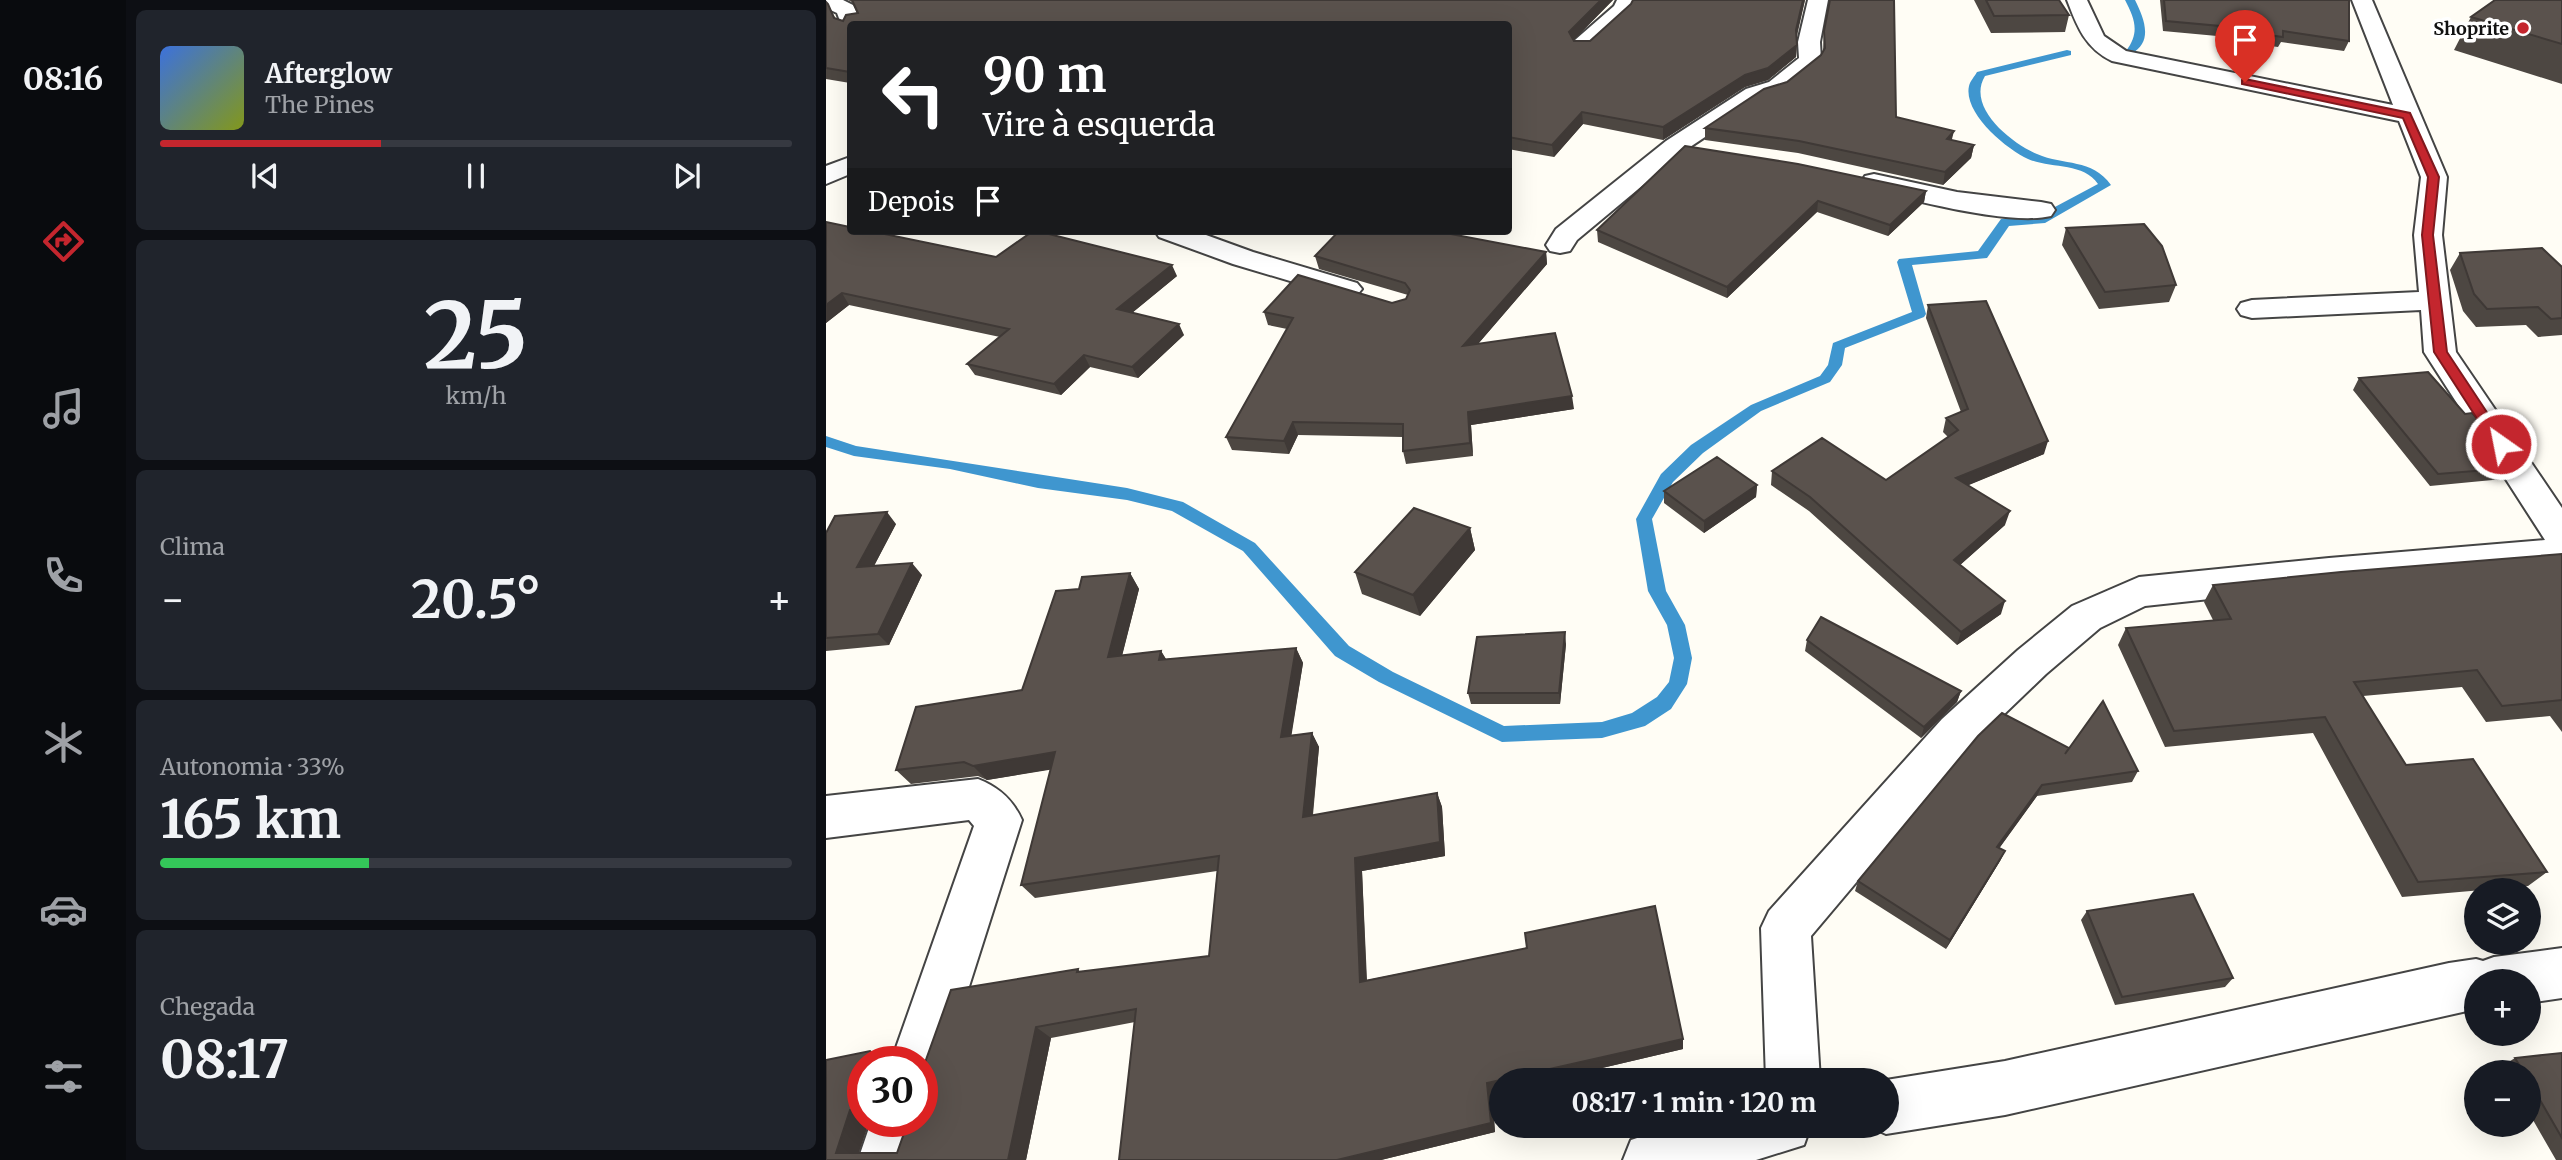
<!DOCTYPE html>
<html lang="pt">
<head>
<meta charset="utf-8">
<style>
  body { margin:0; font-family:Merriweather,serif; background:#20242c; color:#f1f3f6; height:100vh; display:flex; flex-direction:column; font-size:26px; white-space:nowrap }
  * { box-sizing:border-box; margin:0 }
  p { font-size:23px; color:#9ea1a6 }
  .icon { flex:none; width:38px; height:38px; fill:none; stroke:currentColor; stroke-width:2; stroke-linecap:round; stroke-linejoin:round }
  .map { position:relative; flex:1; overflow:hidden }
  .panel { display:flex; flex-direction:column; gap:10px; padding:10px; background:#0d0f14; width:700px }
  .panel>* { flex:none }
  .top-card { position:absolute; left:21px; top:21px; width:665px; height:214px; border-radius:7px; box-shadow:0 7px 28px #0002; background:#202124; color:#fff; overflow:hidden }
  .fabs { position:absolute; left:1638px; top:878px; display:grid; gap:14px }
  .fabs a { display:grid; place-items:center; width:77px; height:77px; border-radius:50%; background:#171b24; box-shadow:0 7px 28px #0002; font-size:35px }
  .speed { position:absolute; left:21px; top:1046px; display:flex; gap:14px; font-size:35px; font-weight:700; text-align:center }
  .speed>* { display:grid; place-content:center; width:91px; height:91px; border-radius:50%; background:#171b24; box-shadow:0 7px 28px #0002; line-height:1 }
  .speed .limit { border:10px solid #d22; background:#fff; color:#111 }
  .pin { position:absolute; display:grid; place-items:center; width:60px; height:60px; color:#fff; margin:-72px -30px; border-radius:50% 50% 50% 0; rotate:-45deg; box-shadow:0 0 7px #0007 }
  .pin .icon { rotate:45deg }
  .me { position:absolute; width:77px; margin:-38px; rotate:327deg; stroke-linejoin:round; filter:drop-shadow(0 0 5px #0008) }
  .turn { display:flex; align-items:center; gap:24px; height:147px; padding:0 21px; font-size:32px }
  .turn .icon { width:91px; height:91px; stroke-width:2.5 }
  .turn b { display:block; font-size:49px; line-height:60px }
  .then { display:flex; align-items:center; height:66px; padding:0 21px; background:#0003; gap:14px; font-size:26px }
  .big { font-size:52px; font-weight:700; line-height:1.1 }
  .panel .widget { flex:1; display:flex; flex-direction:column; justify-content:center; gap:10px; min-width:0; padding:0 24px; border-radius:10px; background:#20242c }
  .panel .dial { align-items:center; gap:0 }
  .dial b { font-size:91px; line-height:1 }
  .song { display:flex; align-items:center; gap:21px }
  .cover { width:84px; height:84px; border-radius:10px; background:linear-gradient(135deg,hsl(220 70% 55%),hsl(70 70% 35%)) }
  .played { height:7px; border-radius:4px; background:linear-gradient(90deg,#c4262e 35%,#363941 35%) }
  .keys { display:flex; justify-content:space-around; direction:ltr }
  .heat { display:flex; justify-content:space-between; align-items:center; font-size:38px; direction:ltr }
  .charge { height:10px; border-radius:5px; background:linear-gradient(90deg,#34c759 33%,#363941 0) }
  .trip { position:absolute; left:663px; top:1068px; width:410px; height:70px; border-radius:35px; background:#171b24; box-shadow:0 7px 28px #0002; font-weight:700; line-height:70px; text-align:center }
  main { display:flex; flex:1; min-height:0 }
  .dock { display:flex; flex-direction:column; width:126px; justify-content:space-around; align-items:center; background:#090b0e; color:#9ea1a6 }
  .dock .icon { width:49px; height:49px }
  .dock .current { color:#c4262e }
  .dock b { font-size:32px; color:#f1f3f6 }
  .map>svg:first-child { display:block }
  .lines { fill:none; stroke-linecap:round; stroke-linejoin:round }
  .stream { fill:#3f96cf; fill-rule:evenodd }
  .street-casing { stroke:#444; stroke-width:4 }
  .street { fill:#fff; fill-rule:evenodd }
  .wall { fill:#4d4742 }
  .shaded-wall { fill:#3f3936 }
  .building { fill:#5a524d; stroke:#3f3936; stroke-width:2 }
  .route { fill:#c4262e; stroke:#7f191e; stroke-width:2 }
  .poi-dot { fill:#c4262e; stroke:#fff; stroke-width:2.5 }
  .labels { text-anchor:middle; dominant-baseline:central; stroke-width:7; stroke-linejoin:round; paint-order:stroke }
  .far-poi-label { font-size:18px; font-weight:bold; fill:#111; stroke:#fff; text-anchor:end }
</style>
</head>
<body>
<main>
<nav class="dock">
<b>08:16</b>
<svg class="icon current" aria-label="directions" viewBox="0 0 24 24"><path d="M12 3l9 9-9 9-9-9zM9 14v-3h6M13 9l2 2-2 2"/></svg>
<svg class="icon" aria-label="music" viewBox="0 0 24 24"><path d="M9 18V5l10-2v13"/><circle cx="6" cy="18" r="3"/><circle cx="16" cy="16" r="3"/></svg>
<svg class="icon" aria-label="phone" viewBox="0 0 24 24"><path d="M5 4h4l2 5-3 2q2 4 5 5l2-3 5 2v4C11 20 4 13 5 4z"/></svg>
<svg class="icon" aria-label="climate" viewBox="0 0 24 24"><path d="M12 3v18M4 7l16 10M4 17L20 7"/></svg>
<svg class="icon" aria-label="car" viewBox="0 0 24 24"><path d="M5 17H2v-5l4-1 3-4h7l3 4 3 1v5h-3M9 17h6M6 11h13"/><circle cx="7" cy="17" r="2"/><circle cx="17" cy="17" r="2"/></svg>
<svg class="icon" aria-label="filters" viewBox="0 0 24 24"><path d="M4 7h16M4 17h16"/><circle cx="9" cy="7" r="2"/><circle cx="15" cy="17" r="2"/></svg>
</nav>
<section class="panel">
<div class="widget">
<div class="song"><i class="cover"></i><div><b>Afterglow</b><p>The Pines</p></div></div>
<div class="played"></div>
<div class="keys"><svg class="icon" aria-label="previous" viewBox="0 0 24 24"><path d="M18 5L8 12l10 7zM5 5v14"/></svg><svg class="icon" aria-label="pause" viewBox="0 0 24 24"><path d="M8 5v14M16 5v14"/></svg><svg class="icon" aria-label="next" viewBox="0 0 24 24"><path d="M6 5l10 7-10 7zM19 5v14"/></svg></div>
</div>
<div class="widget dial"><b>25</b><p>km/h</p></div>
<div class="widget"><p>Clima</p>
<div class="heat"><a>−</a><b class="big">20.5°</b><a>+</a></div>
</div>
<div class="widget"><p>Autonomia · 33%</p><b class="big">165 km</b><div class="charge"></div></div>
<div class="widget"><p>Chegada</p><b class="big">08:17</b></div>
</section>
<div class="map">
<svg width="1736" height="1160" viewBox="0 0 1736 1160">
  <rect width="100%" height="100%" fill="#fffdf5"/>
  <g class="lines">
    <!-- stream -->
    <path class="stream" d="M 1299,0 L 1309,0 C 1318,18 1328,42 1305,54 L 1300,51 C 1314,33 1309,19 1299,0 Z
      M 1241,50 L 1245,51 L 1245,55 L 1159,76 C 1140,107 1185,143 1211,154 C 1238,166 1266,158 1285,185 L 1219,223 L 1183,226 L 1161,258 L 1086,265 L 1100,314 L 1098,317 L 1019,348 L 1016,365 L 1004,382 L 935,411 L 877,453 L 847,482 L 826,519 L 840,591 L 859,625 L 866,658 L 861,684 L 845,709 L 819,726 L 776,738 L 676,742 L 553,682 L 509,656 L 417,551 L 346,511 L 301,500 L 212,488 L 124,469 L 28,456 L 0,447 L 0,436 L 30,446 L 301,488 L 357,502 L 429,543 L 523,646 L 567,672 L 678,726 L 776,722 L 806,713 L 831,697 L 843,682 L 848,658 L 841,625 L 822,591 L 810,519 L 835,474 L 865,445 L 925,405 L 994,376 L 1002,365 L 1007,343 L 1086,312 L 1071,262 L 1073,259 L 1152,251 L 1175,219 L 1212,216 L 1272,184 C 1257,162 1224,169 1202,159 C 1180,149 1137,113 1143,86 C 1144,81 1149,76 1151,72 Z"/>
    <!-- street casing -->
    <g class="street-casing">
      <path id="street" d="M 0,0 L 17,0 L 27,5 L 36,24 L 24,24 L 24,30 L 17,29 L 11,13 L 0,8 Z
        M 791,0 L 811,0 L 804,13 L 765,50 L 749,50 L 746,45 L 749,40 L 788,6 Z
        M 982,0 L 1002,0 L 994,42 L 995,60 L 992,65 L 959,92 L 936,99 L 858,151 L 751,240 L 744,251 L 734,253 L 724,251 L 720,245 L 730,229 L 840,141 L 920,89 L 943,82 L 973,58 L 972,42 Z
        M 1241,0 L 1261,0 L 1278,36 L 1300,51 L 1567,105 L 1526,0 L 1546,0 L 1621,177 L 1616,235 L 1630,352 L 1736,508 L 1736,567 L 1503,586 L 1319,606 L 1274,628 L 1220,674 L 1146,745 L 985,936 L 994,1080 L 940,1080 L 935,928 L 943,911 L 1116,719 L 1192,650 L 1246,606 L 1313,577 L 1503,558 L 1719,540 L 1598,352 L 1595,310 L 1426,318 L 1415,315 L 1411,309 L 1415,303 L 1426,300 L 1593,292 L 1588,235 L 1595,177 L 1573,121 L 1286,61 C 1259,48 1251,26 1241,0 Z
        M 24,157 L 24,174 L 0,184 L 0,166 Z
        M 1048,174 L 1131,192 L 1215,202 L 1225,204 L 1229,210 L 1225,216 C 1182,226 1083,199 1039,188 L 1035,182 L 1039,176 Z
        M 329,231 L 369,231 L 427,252 L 531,283 L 536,289 L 531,295 L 521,298 L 511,295 L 407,264 L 333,237 Z
        M 152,779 C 173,787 187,800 196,820 L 119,1062 L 111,1081 L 96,1087 L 96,1062 L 65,1062 L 148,826 L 143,820 L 0,838 L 0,796 Z
        M 1736,948 L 1736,998 L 1703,1003 L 1703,982 L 1650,982 L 1650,1009 L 1179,1115 L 1060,1134 L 1040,1125 L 1060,1125 L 1060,1080 L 1179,1061 L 1623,963 L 1650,959 L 1657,961 L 1668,957 Z
        M 96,1114 L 100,1122 L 88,1160 L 32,1160 L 45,1122 L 96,1122 Z
        M 851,1125 L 985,1125 L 978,1145 L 930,1160 L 797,1160 L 805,1140 Z"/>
    </g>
    <!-- street -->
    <use href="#street" class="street"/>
  </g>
  <!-- wall -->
  <path class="wall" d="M 22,0 L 787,0 L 747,40 L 748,41 L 764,41 L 805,4 L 807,0 L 979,0 L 971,36 L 970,57 L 942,80 L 919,87 L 837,140 L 757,124 L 728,157 L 682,149 L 682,24 L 24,24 L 24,83 L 0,79 L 0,2 L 10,19 L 17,21 L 32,13 L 28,3 Z
    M 1148,0 L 1233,0 L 1243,15 L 1239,32 L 1165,33 Z
    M 1334,0 L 1523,0 L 1523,41 L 1518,51 L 1455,42 L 1452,47 L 1401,40 L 1402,37 L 1337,31 Z
    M 1736,0 L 1736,84 L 1628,50 L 1645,17 Z
    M 998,31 L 1070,117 L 1126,140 L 1148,145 L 1145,158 L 1117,185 L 972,153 L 879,140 L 879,128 L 961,82 L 995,55 L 997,51 Z
    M 972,164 L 1100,191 L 1098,202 L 1062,236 L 991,212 L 901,298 L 772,242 L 771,230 Z
    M 0,222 L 170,257 L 351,276 L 306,313 L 358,335 L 312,378 L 264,367 L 235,395 L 149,375 L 141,364 L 174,337 L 23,305 L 0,323 Z
    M 1240,228 L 1350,285 L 1343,302 L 1273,309 L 1236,245 Z
    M 720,252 L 721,264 L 652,344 L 748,409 L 645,425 L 647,456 L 580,464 L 577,451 L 577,437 L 472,435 L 463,454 L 406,450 L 400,437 L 461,329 L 442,325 L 438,312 L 566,303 L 580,299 L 582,295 L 493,269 L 489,256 Z
    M 1634,253 L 1736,267 L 1736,335 L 1712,337 L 1700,325 L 1650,327 L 1637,311 L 1624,270 Z
    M 1102,305 L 1218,454 L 1142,485 L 1179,525 L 1134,565 L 1175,614 L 1131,645 L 983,511 L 945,485 L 946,471 L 1060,480 L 1122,437 L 1117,432 L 1120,418 L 1135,412 L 1100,318 Z
    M 1533,378 L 1686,468 L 1677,479 L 1604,486 L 1527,390 Z
    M 931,485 L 930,497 L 878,533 L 838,503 L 838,491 Z
    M 70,524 L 48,566 L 96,575 L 63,645 L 0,651 L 0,533 Z
    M 644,528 L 649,550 L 594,616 L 536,594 L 529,572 Z
    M 1736,554 L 1736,732 L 1724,716 L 1660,722 L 1636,687 L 1537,696 L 1580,765 L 1721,872 L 1702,886 L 1576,897 L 1487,733 L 1339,747 L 1292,645 L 1300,628 L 1387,620 L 1378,602 L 1387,585 Z
    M 304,573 L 313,589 L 296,655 L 335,651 L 340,659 L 470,648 L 477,663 L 465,735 L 486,733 L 493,747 L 487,815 L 611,793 L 616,807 L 619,856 L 536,871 L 541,980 L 701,948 L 699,933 L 829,906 L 857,1039 L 857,1049 L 725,1080 L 676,1080 L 676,1091 L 666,1093 L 669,1132 L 555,1160 L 293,1160 L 309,1022 L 225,1038 L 200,1160 L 0,1160 L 0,1060 L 44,1051 L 50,1054 L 76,1054 L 89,1062 L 37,1062 L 37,1122 L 43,1122 L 33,1153 L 71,1153 L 82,1122 L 96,1122 L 96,1071 L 125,990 L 252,969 L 254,972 L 383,956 L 391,871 L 209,898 L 195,885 L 225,769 L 161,780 L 152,776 L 85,784 L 70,770 L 90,707 L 196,690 L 230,591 L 253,589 L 256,577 Z
    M 981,640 L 1135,691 L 1131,702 L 1095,738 L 979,651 Z
    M 740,644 L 734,704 L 645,704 L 642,693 Z
    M 1243,748 L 1312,771 L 1306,782 L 1211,796 L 1173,848 L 1179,851 L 1174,861 L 1120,949 L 1029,891 L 1032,881 Z
    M 1261,911 L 1407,978 L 1399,987 L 1289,1005 L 1255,920 Z
    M 1736,1053 L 1736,1160 L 1730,1160 L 1703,1113 L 1703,1073 L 1680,1073 L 1676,1066 L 1689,1058 Z"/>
  <!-- shaded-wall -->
  <path class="shaded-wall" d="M 775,0 L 787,0 L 744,44 L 743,32 Z
    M 977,0 L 979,0 L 969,41 L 970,30 Z
    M 971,45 L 970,57 L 942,80 L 919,87 L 837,140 L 837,127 L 919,75 Z
    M 756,112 L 757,124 L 728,157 L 726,145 Z
    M 1128,131 L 1125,143 L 1121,139 Z
    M 1148,145 L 1145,158 L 1117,185 L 1119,172 Z
    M 1100,191 L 1098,202 L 1062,236 L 1064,225 Z
    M 992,201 L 991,212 L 901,298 L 901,287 Z
    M 720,252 L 721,264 L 639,359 L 637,346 Z
    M 346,265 L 351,276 L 296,321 L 291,309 Z
    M 16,293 L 23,305 L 0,323 L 0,305 Z
    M 353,324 L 358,335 L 312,378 L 306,367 Z
    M 258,355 L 264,367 L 235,395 L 228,384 Z
    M 746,396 L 748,409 L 645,425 L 647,456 L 644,443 L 642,412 Z
    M 467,422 L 472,435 L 463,454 L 458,441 Z
    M 1222,441 L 1218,454 L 1126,492 L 1130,478 Z
    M 931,485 L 930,497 L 878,533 L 878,521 Z
    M 1184,511 L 1179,525 L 1124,574 L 1128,560 Z
    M 61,512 L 70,524 L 41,579 L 31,567 Z
    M 644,528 L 649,550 L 594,616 L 587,595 Z
    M 86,563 L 96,575 L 63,645 L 52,634 Z
    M 304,573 L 313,589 L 292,672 L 282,657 Z
    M 1179,601 L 1175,614 L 1131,645 L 1135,632 Z
    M 739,632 L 740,644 L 734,704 L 733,693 Z
    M 470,648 L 477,663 L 463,751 L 455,737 Z
    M 335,651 L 344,666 L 333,660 Z
    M 1135,691 L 1131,702 L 1095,738 L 1098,727 Z
    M 486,733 L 493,747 L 485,830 L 477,817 Z
    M 229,752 L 241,767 L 161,780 L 147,766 Z
    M 1216,785 L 1211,796 L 1167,857 L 1171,847 Z
    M 611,793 L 616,807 L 619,856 L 536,871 L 541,993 L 534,982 L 529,858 Z
    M 1179,851 L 1174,861 L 1120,949 L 1124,940 Z
    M 210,1027 L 225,1038 L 200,1160 L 182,1160 Z
    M 857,1039 L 857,1049 L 725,1080 L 676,1080 Z
    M 76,1054 L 89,1062 L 76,1062 Z
    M 676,1080 L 676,1091 L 666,1093 L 669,1132 L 555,1160 L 511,1160 L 661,1083 Z
    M 24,1110 L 37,1116 L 37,1122 L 43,1122 L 30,1160 L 10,1153 Z"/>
  <!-- building -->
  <path class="building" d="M 26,0 L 775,0 L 743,32 L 748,41 L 764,41 L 805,4 L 807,0 L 977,0 L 970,30 L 971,45 L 942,68 L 919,75 L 837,127 L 756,112 L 726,145 L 682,137 L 682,24 L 24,24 L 24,72 L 0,68 L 0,2 L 2,4 L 8,18 L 17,21 L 20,15 L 32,13 Z
    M 1004,0 L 1068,0 L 1070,117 L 1128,131 L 1121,139 L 1148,145 L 1119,172 L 973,141 L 879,128 L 938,89 L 961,82 L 995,55 L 999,48 L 998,31 Z
    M 1160,0 L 1233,0 L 1243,15 L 1168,16 Z
    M 1338,0 L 1523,0 L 1523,41 L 1457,31 L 1457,37 L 1405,30 L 1405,27 L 1340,21 Z
    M 1669,0 L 1736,0 L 1736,44 L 1645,17 Z
    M 859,146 L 972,164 L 1100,191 L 1064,225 L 992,201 L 901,287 L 771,230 Z
    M 0,222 L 24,227 L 24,231 L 44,231 L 170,257 L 207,231 L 211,231 L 346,265 L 291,309 L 353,324 L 306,367 L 258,355 L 228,384 L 141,364 L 183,329 L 16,293 L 0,305 Z
    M 1318,224 L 1336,246 L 1350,285 L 1279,292 L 1240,228 Z
    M 513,231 L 609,231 L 720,252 L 637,346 L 729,333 L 746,396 L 642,412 L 644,443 L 577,451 L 577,424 L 467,422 L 458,441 L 400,437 L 467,318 L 438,312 L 472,275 L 566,303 L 580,299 L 584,290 L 579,283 L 489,256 Z
    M 1716,248 L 1736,267 L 1736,318 L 1725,319 L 1712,307 L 1661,309 L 1648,294 L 1634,253 Z
    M 1160,301 L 1222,441 L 1130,478 L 1184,511 L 1128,560 L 1179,601 L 1135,632 L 984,497 L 946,471 L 996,438 L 1060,480 L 1132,430 L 1120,418 L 1142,409 L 1102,305 Z
    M 1602,372 L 1639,414 L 1646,413 L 1660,428 L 1686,468 L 1612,474 L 1533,378 Z
    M 891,457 L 931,485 L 878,521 L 838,491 Z
    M 588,508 L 644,528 L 587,595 L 529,572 Z
    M 61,512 L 31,567 L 86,563 L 52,634 L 0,638 L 0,533 L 9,516 Z
    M 1736,554 L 1736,700 L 1676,706 L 1651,670 L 1528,682 L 1580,765 L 1647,759 L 1721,872 L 1592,882 L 1499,717 L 1348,731 L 1300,628 L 1405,619 L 1387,585 L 1515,572 Z
    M 304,573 L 282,657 L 335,651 L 333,660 L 470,648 L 455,737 L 486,733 L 477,817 L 611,793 L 614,842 L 529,858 L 534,982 L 701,948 L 699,933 L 829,906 L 857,1039 L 661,1083 L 665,1123 L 511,1160 L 293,1160 L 310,1009 L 210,1027 L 182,1160 L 0,1160 L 0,1060 L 44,1051 L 47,1054 L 76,1054 L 76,1062 L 37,1062 L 37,1110 L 24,1110 L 10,1153 L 71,1153 L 82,1122 L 96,1122 L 96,1071 L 125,990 L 252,969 L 251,972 L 383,956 L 393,856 L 195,885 L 229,752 L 147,766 L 138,762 L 70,770 L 90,707 L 196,690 L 230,591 L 253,589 L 256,577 Z
    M 995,617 L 1135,691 L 1098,727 L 981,640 Z
    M 739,632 L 733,693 L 642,693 L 651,637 Z
    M 1277,701 L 1312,771 L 1216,785 L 1171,847 L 1179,851 L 1124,940 L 1032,881 L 1152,736 L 1176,713 L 1243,748 L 1239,754 Z
    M 1367,894 L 1407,978 L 1296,997 L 1261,911 Z
    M 1736,1053 L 1736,1138 L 1703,1081 L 1703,1073 L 1698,1073 L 1689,1058 Z"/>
  <!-- route -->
  <path class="route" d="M 1419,79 L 1584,113 L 1613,177 L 1607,235 L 1621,352 L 1680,441 L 1680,448 L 1670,448 L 1608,352 L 1596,235 L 1602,177 L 1577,118 L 1416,84 L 1416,80 Z"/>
  <!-- markers -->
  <circle class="poi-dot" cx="1697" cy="28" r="7"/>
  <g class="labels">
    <!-- far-poi labels -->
    <g class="far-poi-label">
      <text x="1683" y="28">Shoprite</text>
    </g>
  </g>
</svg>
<div class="fabs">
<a><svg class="icon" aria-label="layers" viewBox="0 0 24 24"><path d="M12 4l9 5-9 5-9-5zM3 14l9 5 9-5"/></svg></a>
<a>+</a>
<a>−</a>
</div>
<div class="speed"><div class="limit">30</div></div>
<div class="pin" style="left:1419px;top:82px;background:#d93025"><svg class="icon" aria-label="arrive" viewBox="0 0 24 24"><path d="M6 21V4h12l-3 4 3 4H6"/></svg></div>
<svg class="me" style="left:1675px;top:444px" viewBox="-20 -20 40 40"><circle r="17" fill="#c4262e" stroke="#fff" stroke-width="3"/><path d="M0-11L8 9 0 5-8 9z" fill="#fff"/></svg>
<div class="trip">08:17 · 1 min · 120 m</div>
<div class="top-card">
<div class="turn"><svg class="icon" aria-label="left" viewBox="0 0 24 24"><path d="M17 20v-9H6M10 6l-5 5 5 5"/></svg><div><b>90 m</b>Vire à esquerda</div></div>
<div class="then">Depois<svg class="icon" aria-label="arrive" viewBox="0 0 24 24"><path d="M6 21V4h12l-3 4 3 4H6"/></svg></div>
</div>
</div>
</main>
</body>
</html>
